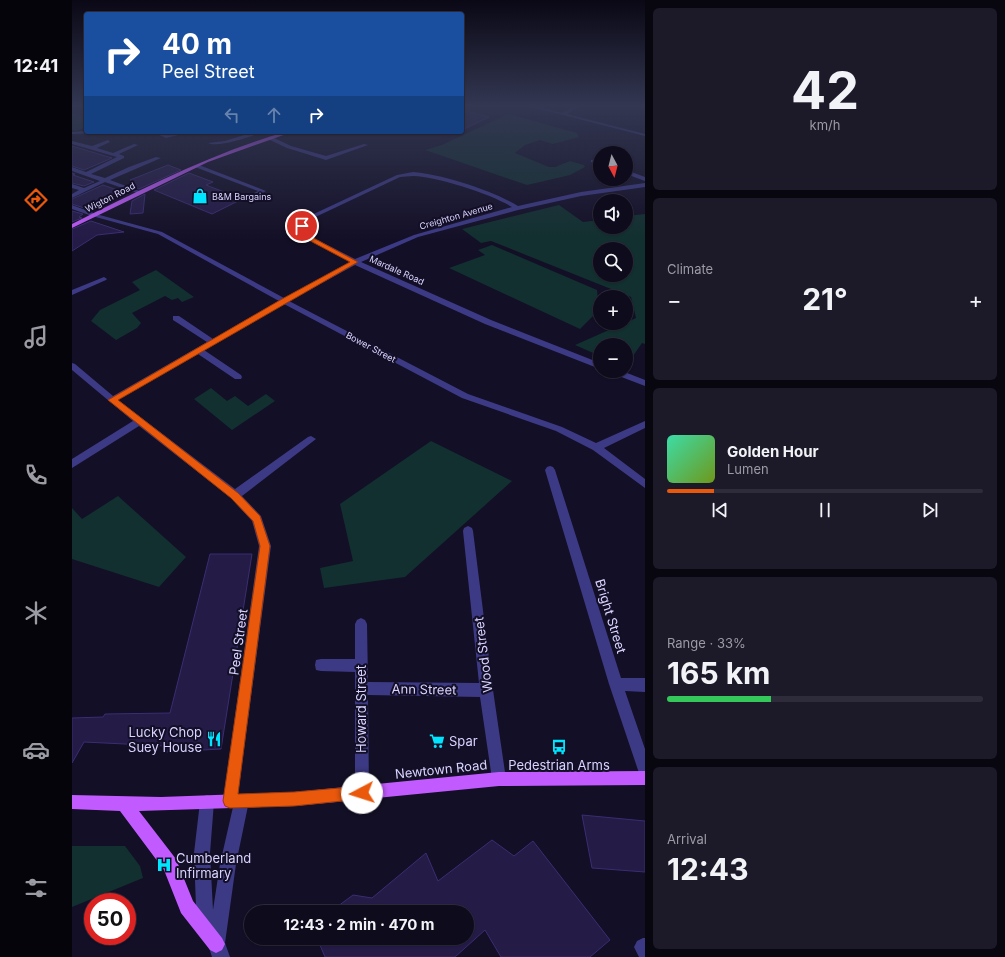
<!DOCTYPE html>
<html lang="en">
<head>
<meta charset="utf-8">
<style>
  body { margin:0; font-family:Inter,sans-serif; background:#1c1929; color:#f1f3f6; height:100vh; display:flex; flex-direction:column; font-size:15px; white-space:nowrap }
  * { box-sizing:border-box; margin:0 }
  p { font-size:13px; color:#9b9ba3 }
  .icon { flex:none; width:22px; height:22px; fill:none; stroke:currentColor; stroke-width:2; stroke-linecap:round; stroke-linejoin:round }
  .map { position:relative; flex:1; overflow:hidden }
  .side { display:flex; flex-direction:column; gap:8px; padding:8px; background:#08060f; width:360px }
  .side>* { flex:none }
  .banner { position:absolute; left:12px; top:12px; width:380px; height:122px; border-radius:4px; box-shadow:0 1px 3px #0004,0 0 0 1px #2e2b3b; background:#1a4fa0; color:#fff; overflow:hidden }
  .needle { width:26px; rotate:173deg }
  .fabs { position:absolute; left:521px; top:146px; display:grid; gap:8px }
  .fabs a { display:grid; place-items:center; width:40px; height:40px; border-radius:50%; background:#0e0b1c; box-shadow:0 1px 3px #0004,0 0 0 1px #2e2b3b; font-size:20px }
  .speed { position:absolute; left:12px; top:893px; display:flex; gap:8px; font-size:20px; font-weight:700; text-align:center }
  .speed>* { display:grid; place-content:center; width:52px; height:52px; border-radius:50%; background:#0e0b1c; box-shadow:0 1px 3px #0004,0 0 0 1px #2e2b3b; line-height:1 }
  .speed .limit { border:6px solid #d22; background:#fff; color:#111 }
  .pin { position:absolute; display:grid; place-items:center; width:34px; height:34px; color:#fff; margin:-17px; border:2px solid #fff; border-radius:50%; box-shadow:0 1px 4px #0007 }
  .me { position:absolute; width:44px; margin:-22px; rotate:265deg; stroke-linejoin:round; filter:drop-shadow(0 0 3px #0008) }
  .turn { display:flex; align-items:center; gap:14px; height:84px; padding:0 12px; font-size:18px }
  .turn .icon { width:52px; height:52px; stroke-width:2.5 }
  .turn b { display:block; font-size:28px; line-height:34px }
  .lanes { display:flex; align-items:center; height:38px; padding:0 12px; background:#0003; justify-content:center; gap:20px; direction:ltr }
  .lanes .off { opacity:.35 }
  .big { font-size:30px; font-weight:700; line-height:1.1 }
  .side .tile { flex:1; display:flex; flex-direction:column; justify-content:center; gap:6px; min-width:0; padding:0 14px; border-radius:6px; background:#1c1929 }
  .side .dial { align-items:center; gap:0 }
  .dial b { font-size:52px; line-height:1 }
  .song { display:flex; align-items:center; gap:12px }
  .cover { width:48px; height:48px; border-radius:6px; background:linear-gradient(135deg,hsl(160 70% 55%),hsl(80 70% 35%)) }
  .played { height:4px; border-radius:2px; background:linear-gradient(90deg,#ea580c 15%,#2e2b3b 15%) }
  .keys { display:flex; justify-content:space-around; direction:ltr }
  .heat { display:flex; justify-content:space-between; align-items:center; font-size:22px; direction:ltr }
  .charge { height:6px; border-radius:3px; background:linear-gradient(90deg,#34c759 33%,#2e2b3b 0) }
  .trip { position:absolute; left:172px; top:905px; width:230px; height:40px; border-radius:20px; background:#0e0b1c; box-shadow:0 1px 3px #0004,0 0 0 1px #2e2b3b; font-weight:700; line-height:40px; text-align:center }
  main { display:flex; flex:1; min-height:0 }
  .dock { display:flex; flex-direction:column; width:72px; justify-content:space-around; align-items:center; background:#06040b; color:#9b9ba3 }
  .dock .icon { width:28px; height:28px }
  .dock .active { color:#ea580c }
  .dock b { font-size:18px; color:#f1f3f6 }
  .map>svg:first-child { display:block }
  .green { fill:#12302f; fill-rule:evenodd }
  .building { fill:#241b47; stroke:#3b2d73 }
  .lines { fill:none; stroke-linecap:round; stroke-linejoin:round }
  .minor { fill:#3d3a85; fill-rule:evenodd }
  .major { fill:#c25bff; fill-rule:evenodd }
  .route { fill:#ea580c; stroke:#983908 }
  .labels { text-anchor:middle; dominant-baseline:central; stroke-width:4; stroke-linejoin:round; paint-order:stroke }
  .far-poi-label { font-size:9px; fill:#d9d4ff; stroke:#130f26; text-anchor:start }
  .far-street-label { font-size:9px; fill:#d9d4ff; stroke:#130f26 }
  .near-street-label { font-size:13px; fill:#d9d4ff; stroke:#130f26 }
  .near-poi-label { font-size:13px; fill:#d9d4ff; stroke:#130f26; text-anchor:start }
</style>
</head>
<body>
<main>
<nav class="dock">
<b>12:41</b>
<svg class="icon active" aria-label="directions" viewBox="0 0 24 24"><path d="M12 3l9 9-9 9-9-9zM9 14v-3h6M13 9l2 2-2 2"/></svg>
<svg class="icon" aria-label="music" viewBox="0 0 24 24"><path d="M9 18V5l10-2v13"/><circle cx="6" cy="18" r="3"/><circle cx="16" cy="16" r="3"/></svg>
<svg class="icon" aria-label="phone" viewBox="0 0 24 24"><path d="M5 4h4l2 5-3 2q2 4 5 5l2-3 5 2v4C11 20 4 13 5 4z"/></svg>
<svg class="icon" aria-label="climate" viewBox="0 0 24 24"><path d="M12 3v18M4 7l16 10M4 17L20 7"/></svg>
<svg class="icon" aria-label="car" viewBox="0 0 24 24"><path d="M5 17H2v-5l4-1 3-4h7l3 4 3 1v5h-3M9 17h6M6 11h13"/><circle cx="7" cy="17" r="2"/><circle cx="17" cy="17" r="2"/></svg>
<svg class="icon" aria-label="filters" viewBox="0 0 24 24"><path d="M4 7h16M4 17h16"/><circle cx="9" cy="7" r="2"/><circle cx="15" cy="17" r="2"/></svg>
</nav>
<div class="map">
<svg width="573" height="957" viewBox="0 0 573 957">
  <rect width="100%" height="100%" fill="#130f26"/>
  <!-- green -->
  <path class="green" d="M 0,112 L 14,118 L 14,127 L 4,131 L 0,130 Z
    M 436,114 L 505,133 L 507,137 L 481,144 L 468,140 L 453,145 L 443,153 L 477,167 L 483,167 L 498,161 L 512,165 L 513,167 L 498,175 L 455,185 L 353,150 L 370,145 Z
    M 487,205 L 511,222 L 528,220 L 528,227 L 554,227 L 554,216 L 573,214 L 573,344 L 570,343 L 554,366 L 554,345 L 528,345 L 528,356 L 503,345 L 564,318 L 559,297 L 419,241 L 409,243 L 390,229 ZM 528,249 L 554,249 L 554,275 L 528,275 Z
    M 420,245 L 525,290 L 527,310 L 508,329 L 377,268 L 413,255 L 406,250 Z
    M 84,270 L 122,297 L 110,302 L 106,298 L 100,300 L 93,296 L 60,313 L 69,323 L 65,328 L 44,340 L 19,321 L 28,310 L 68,290 L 60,282 Z
    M 139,388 L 155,401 L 163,396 L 176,406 L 194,394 L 203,401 L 160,430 L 122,399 Z
    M 359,441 L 440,481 L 333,577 L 252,588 L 248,568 L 281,561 L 268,504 Z
    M 46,496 L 114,557 L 87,587 L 0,559 L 0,508 L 10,519 Z
    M 0,846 L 53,846 L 68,866 L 71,878 L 0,907 Z"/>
  <!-- building -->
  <path class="building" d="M 390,110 L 417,117 L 390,130 Z
    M 0,146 L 40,158 L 12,170 L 0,166 Z
    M 96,165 L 109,170 L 67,189 L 62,187 L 62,182 L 58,180 Z
    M 0,173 L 3,174 L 1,175 L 22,182 L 12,186 L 0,183 Z
    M 117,173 L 141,182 L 134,185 L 170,199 L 140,214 L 82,190 Z
    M 31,185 L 51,192 L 18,210 L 0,204 L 0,199 Z
    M 73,194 L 71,213 L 58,214 L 60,201 Z
    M 0,211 L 11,214 L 7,217 L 10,218 L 0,222 Z
    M 19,221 L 52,232 L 25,235 L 0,251 L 0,229 Z
    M 138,554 L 180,554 L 149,749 L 93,752 L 94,746 L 12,742 L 0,763 L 0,718 L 31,717 L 33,714 L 98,713 Z
    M 510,815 L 573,821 L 573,872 L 520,868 Z
    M 420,840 L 442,856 L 461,841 L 538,940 L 518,957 L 429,957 L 413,930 L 383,957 L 253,957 L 245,938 L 395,938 L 395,912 L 258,912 L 281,895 L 300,898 L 354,853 L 366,881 Z"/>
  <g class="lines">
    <!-- minor -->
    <path class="minor" d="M 456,106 L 464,106 L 490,113 L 501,106 L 507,106 L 495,114 L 573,134 L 573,136 Z
      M 14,131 L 14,132 L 30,132 L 28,133 L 0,134 L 0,132 Z
      M 81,132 C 86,132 89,134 94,135 C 100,136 111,132 118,132 L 94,138 Z
      M 182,132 L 189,132 C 180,137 145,148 136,143 L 153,141 Z
      M 196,137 L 200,137 L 219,146 L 254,156 L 292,144 L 296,145 L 254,160 L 215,148 L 196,139 Z
      M 36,140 L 38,142 L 25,148 L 41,153 L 62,144 L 66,145 L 47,154 L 52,156 L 52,158 L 19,174 L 33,178 L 57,167 L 84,157 L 89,158 L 38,180 L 70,192 L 65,193 L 33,182 L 0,198 L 0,194 L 7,190 L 0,188 L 0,184 L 12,188 L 28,181 L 0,171 L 0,167 L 14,172 L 45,157 L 0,144 L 0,141 L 20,146 Z
      M 519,160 L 528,161 L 528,165 L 519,162 Z
      M 123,165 L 127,165 L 194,191 L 177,200 L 173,200 L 173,198 L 186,191 L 123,167 Z
      M 554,170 L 573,177 L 573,181 L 554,174 Z
      M 341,172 C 369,174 422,191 446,206 L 509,192 L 573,183 L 573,187 L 509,196 L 446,210 L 346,237 L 289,262 L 419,320 L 528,363 L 528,369 L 413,324 L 283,265 L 217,301 L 396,394 L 490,427 L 524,443 L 573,421 L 573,428 L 532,448 L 573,479 L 573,488 L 521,450 L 484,431 L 390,398 L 212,304 L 132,350 L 169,375 L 170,377 L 169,379 L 163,379 L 126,354 L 46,400 L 163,489 L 236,437 L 239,436 L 244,439 L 170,496 L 189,516 L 199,546 L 166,795 L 170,794 L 175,796 L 177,801 L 164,864 L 153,943 L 158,957 L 140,957 L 124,907 L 122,853 L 128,802 L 130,797 L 135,795 L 140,797 L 142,802 L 138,853 L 141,910 L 148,864 L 161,807 L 158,808 L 153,806 L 151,801 L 187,546 L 180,521 L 159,498 L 67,426 L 0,468 L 0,459 L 61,421 L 0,370 L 0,363 L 3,364 L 41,396 L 135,342 L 101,320 L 101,316 L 107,316 L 141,339 L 207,301 L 86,234 L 20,216 L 0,209 L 0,205 L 24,214 L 90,232 L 212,298 L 278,262 L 229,236 L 227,226 L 231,219 L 325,175 ZM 341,176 C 367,177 419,194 440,207 L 342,235 L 283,259 L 234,234 L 233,226 L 235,221 L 328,177 Z
      M 32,277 L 35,279 L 34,280 L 0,295 L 0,290 Z
      M 538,371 L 550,371 L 573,380 L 573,386 L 539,373 Z
      M 478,466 L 481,467 L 483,470 L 549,678 L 573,678 L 573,692 L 553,691 L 573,749 L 573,777 L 568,775 L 566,770 L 537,684 L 473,470 L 475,467 Z
      M 396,526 L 400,528 L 401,531 L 421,690 L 434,779 L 432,784 L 427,786 L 422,784 L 420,779 L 408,697 L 296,695 L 297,793 L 295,798 L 290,800 L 285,798 L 283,793 L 283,672 L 249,671 L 244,670 L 243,665 L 244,660 L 249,659 L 283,659 L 283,624 L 285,620 L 289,618 L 293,620 L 295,624 L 296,682 L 407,683 L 391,531 L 392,528 Z
      M 571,938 L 573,938 L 573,957 L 567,957 L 562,947 L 565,941 Z"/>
    <!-- major -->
    <path class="major" d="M 213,132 L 220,132 L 136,162 L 0,228 L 0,224 C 70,189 138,154 213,132 Z
      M 573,771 L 573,785 L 427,786 L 223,806 L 67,811 L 104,859 L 121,901 L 150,938 L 153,944 L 150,950 L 144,953 L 138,950 L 109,913 L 92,870 L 48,811 L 0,809 L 0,795 L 89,797 L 223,792 L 427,772 Z"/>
  </g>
  <!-- sky -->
  <linearGradient id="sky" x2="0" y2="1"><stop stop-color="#0a0815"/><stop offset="0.44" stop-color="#333752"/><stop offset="1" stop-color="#333752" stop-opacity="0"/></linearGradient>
  <rect width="573" height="240" fill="url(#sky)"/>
  <!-- route -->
  <path class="route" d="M 228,225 L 232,226 L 234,234 L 286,262 L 46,400 L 166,493 L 188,516 L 198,546 L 166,794 L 222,792 L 290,786 L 294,788 L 296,793 L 294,797 L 290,799 L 222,806 L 158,808 L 153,806 L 151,801 L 188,546 L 181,521 L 159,498 L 36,400 L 210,299 L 278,262 L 229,236 Z"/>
  <!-- icons -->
  <defs>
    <g id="shop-bare" transform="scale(1.2)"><path d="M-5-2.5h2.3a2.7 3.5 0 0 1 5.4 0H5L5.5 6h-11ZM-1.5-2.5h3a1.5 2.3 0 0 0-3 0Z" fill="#00e5ff" stroke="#130f26" stroke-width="2.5" paint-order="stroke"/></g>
    <g id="restaurant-bare" transform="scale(1.2)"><path d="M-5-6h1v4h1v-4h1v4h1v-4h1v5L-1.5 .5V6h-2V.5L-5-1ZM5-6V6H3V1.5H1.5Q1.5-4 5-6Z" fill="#00e5ff" stroke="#130f26" stroke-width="2.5" paint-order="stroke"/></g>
    <g id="supermarket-bare" transform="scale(1.2)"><path d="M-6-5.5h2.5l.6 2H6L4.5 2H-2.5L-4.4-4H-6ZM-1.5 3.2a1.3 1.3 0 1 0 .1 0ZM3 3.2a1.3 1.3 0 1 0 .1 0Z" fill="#00e5ff" stroke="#130f26" stroke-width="2.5" paint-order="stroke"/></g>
    <g id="bus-bare" transform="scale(1.2)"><path d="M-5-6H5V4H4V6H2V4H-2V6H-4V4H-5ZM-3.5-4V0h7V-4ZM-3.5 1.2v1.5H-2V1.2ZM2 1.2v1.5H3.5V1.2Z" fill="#00e5ff" stroke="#130f26" stroke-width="2.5" paint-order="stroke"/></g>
    <g id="hospital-bare" transform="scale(1.2)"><path d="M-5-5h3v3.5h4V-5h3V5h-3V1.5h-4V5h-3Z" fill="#00e5ff" stroke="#130f26" stroke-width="2.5" paint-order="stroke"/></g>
  </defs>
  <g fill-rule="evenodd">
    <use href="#shop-bare" x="128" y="196"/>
    <use href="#restaurant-bare" x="142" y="739"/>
    <use href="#supermarket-bare" x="365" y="741"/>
    <use href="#bus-bare" x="487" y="747"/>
    <use href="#hospital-bare" x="92" y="865"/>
  </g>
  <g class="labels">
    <!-- far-poi labels -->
    <g class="far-poi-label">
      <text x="140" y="196">B&amp;M Bargains</text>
    </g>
    <!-- far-street labels -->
    <g class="far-street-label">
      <text transform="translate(38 197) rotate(-27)">Wigton Road</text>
      <text transform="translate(384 216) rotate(-16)">Creighton Avenue</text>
      <text transform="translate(325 270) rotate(24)">Mardale Road</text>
      <text transform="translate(299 347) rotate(28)">Bower Street</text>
    </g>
    <!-- near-street labels -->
    <g class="near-street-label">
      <text transform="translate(539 616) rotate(73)">Bright Street</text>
      <text transform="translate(166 642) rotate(-82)">Peel Street</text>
      <text transform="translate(411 655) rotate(-97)">Wood Street</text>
      <text transform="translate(352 689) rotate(1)">Ann Street</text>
      <text transform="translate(289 709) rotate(-90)">Howard Street</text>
      <text transform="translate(369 769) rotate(-6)">Newtown Road</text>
    </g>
    <!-- near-poi labels -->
    <g class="near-poi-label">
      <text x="130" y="732" text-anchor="end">Lucky Chop<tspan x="130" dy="15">Suey House</tspan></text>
      <text x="377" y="741">Spar</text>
      <text x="487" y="765" text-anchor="middle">Pedestrian Arms</text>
      <text x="104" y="858">Cumberland<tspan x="104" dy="15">Infirmary</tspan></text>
    </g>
  </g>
</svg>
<div class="fabs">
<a><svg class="needle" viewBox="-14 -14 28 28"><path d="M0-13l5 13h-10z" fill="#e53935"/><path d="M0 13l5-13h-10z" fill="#9b9ba3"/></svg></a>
<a><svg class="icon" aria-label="sound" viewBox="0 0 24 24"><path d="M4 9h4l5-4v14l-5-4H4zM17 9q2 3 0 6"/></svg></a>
<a><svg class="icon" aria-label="search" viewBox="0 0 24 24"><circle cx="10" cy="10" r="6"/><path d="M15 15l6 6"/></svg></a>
<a>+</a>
<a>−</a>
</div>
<div class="speed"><div class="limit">50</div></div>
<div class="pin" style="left:230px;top:226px;background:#d93025"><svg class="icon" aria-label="arrive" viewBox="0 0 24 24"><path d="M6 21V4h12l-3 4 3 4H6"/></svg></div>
<svg class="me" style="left:290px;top:793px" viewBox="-20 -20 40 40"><circle r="19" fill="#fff"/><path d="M0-13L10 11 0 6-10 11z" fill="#ea580c"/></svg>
<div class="trip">12:43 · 2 min · 470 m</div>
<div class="banner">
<div class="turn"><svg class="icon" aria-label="right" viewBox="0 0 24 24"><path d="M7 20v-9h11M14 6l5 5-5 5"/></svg><div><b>40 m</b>Peel Street</div></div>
<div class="lanes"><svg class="icon off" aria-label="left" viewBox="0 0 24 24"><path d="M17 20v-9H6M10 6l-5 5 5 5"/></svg><svg class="icon off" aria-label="ahead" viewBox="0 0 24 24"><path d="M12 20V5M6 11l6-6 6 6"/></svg><svg class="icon" aria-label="right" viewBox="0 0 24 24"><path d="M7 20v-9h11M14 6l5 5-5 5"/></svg></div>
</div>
</div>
<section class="side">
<div class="tile dial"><b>42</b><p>km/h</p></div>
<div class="tile"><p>Climate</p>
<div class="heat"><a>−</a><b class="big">21°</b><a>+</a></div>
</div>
<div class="tile">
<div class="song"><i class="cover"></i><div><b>Golden Hour</b><p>Lumen</p></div></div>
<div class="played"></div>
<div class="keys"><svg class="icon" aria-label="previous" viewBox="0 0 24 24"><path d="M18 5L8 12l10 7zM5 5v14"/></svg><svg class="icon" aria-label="pause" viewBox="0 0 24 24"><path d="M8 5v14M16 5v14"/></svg><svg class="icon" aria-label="next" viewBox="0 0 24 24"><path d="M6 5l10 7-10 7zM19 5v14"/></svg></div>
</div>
<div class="tile"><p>Range · 33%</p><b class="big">165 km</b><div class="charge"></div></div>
<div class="tile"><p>Arrival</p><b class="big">12:43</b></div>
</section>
</main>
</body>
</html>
